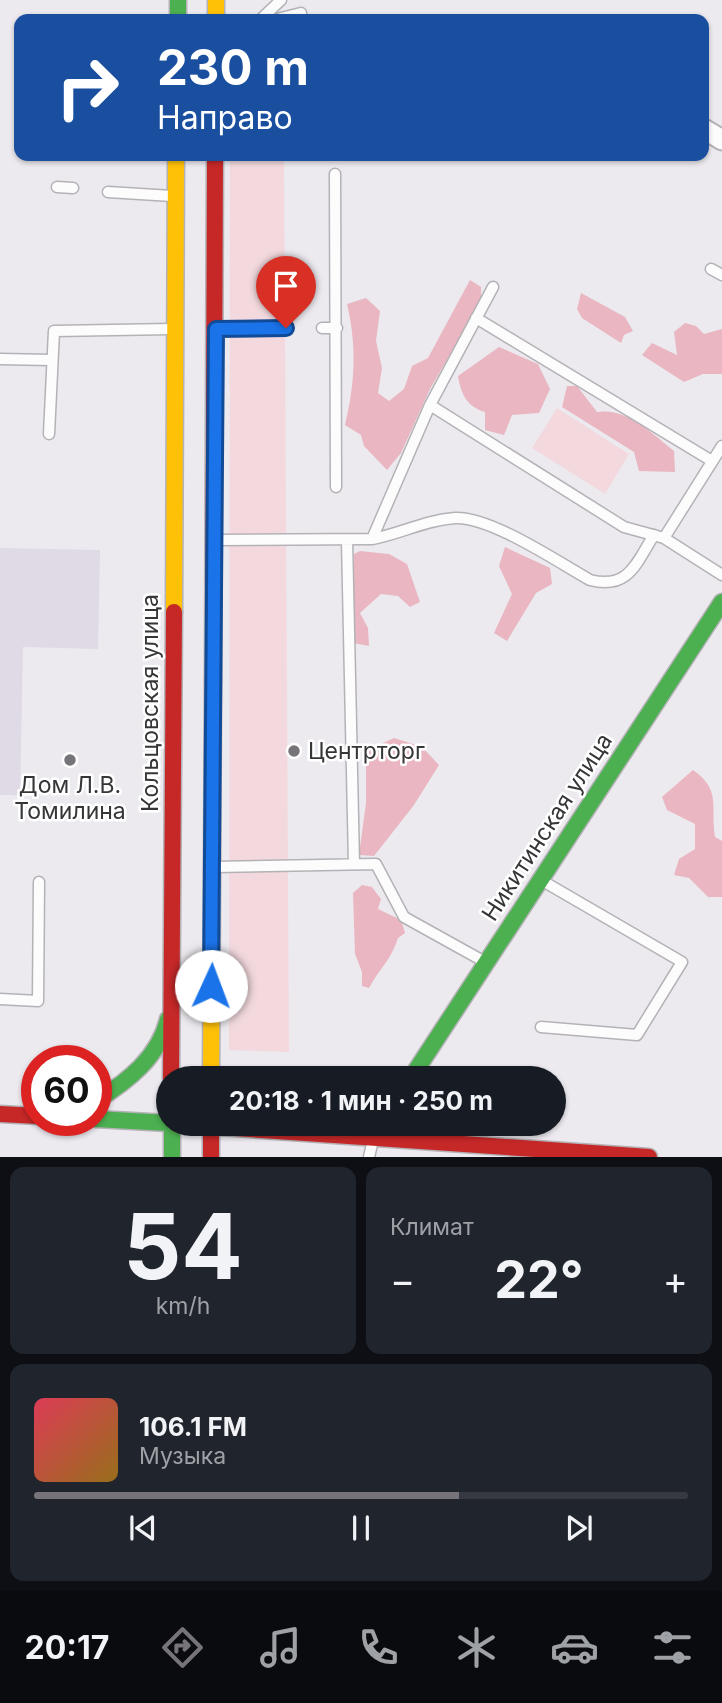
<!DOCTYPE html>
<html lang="ru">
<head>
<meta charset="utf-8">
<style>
  body { margin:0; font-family:Inter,sans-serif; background:#20242c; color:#f1f3f6; height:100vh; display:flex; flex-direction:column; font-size:26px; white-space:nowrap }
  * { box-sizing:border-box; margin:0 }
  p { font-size:23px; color:#9ea1a6 }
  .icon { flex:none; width:38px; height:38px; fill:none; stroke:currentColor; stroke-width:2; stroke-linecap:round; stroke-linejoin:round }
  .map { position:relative; height:1157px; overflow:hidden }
  .side { display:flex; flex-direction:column; gap:10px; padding:10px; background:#0d0f14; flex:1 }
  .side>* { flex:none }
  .guide { position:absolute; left:14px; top:14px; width:695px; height:147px; border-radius:14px; box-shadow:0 2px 5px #0004; background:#1a4fa0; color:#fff; overflow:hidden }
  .speed { position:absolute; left:21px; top:1045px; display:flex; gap:14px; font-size:35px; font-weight:700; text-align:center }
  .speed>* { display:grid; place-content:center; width:91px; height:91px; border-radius:50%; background:#171b24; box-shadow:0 2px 5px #0004; line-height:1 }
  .speed .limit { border:10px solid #d22; background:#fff; color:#111 }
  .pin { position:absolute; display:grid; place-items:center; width:60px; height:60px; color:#fff; margin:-72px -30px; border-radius:50% 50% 50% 0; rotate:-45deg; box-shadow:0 0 7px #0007 }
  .pin .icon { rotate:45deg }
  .me { position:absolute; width:77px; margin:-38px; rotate:2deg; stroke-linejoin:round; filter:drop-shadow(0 0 5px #0008) }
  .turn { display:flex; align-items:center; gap:24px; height:147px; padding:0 28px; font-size:32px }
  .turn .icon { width:91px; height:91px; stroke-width:2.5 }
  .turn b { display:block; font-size:49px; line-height:60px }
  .big { font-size:52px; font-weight:700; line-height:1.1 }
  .side .card { flex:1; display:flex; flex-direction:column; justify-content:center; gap:10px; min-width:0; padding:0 24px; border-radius:14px; background:#20242c }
  .side .dial { align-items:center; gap:0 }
  .dial b { font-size:91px; line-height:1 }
  .song { display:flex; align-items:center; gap:21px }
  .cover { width:84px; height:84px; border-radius:10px; background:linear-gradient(135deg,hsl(350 70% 55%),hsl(40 70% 35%)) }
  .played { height:7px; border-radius:4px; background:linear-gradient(90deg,#767478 65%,#363941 65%) }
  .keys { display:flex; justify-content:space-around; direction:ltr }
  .heat { display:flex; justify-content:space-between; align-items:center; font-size:38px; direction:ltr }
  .side .tiles { flex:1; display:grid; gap:10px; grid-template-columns:1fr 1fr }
  .card:last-child { grid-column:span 2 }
  .trip { position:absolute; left:156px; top:1066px; width:410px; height:70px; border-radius:35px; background:#171b24; box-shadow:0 2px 5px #0004; font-weight:700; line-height:70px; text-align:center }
  .tabs { display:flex; height:112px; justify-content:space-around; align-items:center; background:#090b0e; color:#9ea1a6 }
  .tabs .icon { width:49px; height:49px }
  .tabs .on { color:#767478 }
  .tabs b { font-size:32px; color:#f1f3f6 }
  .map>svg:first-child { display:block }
  .built { fill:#dfdae5 }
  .green { fill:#f3d9de }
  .forest { fill:#e9b6c1 }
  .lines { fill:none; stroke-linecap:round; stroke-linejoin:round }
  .lane-casing { stroke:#b4b2b6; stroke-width:13 }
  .street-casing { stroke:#b4b2b6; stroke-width:23 }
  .fast-casing { stroke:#b4b2b6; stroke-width:19 }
  .slow-casing { stroke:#b4b2b6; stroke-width:19 }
  .jam-casing { stroke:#b4b2b6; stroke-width:19 }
  .lane { stroke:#fcfcfd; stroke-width:10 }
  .street { stroke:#fcfcfd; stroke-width:19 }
  .fast { stroke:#4caf50; stroke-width:16 }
  .slow { stroke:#ffc107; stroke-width:16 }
  .jam { stroke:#c62828; stroke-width:16 }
  .route-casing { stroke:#114b97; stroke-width:18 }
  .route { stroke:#1a73e8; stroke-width:12 }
  .poi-dot { fill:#767478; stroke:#fff; stroke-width:2.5 }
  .labels { text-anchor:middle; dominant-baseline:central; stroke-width:5; stroke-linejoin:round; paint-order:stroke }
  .street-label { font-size:23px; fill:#363538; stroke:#fff }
  .poi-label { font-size:23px; fill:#363538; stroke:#fff; text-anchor:start }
</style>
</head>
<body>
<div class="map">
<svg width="722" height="1157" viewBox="0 0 722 1157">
  <rect width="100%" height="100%" fill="#eceaef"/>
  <!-- built -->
  <path class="built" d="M 0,548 L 100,550 L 98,649 L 23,647 L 20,795 L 0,795 Z"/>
  <!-- green -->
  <path class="green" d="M 230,156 L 284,156 L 289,1052 L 229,1050 Z
    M 557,408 L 629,454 L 605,494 L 532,448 Z"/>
  <!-- forest -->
  <path class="forest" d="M 470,280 L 481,287 L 481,301 L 430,389 L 401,453 L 387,470 L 364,446 L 361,435 L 345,425 C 355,383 357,346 347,304 L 366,298 L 380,311 L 376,341 L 382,368 L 378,393 L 389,401 L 404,389 L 412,366 L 428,358 Z
    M 581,293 L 625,317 L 633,331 L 624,335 L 621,343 L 582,318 L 577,309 Z
    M 685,323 L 696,326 L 704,334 L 722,329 L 722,374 L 703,374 L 684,382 L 642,355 L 652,343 L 677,355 L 674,332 Z
    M 499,347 L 538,364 L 550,389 L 539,413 L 512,415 L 504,435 L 485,430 L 485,412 C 467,407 461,394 458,376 Z
    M 567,386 L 577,386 L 597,412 C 626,407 653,434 674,451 L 675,472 L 639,471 L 634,452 L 562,407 Z
    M 505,547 L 550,568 L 552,584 L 536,593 L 507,641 L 494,633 L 512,594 L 499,566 Z
    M 360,551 L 389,554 L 407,564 L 420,602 L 410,607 L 398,596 L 381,594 L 360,613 L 368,628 L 369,646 L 353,643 L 354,554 Z
    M 394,738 L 422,747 L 439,765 L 414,805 L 374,856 L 359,855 L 366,803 L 366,751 Z
    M 693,770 C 722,791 710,805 715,837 L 722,841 L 722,897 L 708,897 L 689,878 L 674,875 L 679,859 L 695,849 L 695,824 L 667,810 L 662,797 Z
    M 362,885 L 372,887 L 381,899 L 378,909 L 401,920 L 405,933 L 398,938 C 391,960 380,968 369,988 L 362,986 L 362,972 L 355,954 L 353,893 Z"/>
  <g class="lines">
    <!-- lane casing -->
    <g class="lane-casing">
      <path id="lane" d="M 261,19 L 281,0
        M 277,19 L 301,13
        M 335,174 L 336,487
        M 57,187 L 73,188
        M 108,192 L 172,196
        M 711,269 L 722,275
        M 476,318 L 712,461
        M 322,328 L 337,328
        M 217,329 L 286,328
        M 0,359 L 52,360
        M 430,405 L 624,527 L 664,538 L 722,575
        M 49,434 L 54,331 L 171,329
        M 664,538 L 722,446
        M 372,539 L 430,405 L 493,287
        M 219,540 L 372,539 C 400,534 425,520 455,518 C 490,516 558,562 590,580 C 629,590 636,563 654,535
        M 347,540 L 354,864
        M 214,867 L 376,864 L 404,917 L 485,962
        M 541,880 L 682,962 L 637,1035 L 541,1027
        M 0,999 L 38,1001 L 39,882
        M 369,1157 L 373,1140"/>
    </g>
    <!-- street casing -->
    <g class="street-casing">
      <path id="street" d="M 704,129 L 722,140"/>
    </g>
    <!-- fast casing -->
    <g class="fast-casing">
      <path id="fast" d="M 178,0 L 178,19
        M 411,1078 L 722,602
        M 96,1101 C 128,1081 159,1057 168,1019
        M 96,1119 L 168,1123
        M 172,1124 L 172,1157"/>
    </g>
    <!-- slow casing -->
    <g class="slow-casing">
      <path id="slow" d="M 216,0 L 216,19
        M 174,612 L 176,156
        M 211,1078 L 213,680"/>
    </g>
    <!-- jam casing -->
    <g class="jam-casing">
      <path id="jam" d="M 213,680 L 215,156
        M 171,1078 L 174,612
        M 0,1114 L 37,1116
        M 177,1124 L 649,1157
        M 211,1124 L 211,1157"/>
    </g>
    <!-- lane -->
    <use href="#lane" class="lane"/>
    <!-- street -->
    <use href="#street" class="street"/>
    <!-- fast -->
    <use href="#fast" class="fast"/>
    <!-- slow -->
    <use href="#slow" class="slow"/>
    <!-- jam -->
    <use href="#jam" class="jam"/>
  </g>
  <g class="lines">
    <!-- route casing -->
    <g class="route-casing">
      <path id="route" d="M 211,986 L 216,329 L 286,328"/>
    </g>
    <!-- route -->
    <use href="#route" class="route"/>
  </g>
  <!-- markers -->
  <g class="poi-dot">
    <circle cx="294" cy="751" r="7"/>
    <circle cx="70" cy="760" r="7"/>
  </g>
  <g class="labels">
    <!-- street labels -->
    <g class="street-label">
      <text transform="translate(150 703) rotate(-90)">Кольцовская улица</text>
      <text transform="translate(547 827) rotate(-57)">Никитинская улица</text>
    </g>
    <!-- poi labels -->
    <g class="poi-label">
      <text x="308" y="751">Центрторг</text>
      <text x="70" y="785" text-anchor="middle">Дом Л.В.<tspan x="70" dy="26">Томилина</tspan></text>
    </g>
  </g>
</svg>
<div class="speed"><div class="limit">60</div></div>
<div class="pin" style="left:286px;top:328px;background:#d93025"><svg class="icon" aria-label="arrive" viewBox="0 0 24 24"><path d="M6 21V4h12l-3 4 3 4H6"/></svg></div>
<svg class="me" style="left:211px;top:986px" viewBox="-20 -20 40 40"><circle r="19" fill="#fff"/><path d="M0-13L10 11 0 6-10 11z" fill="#1a73e8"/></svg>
<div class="trip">20:18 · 1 мин · 250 m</div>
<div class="guide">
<div class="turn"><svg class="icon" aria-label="right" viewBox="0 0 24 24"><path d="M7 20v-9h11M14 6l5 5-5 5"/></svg><div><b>230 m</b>Направо</div></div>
</div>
</div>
<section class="side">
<div class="tiles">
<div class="card dial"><b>54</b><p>km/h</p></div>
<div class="card"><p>Климат</p>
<div class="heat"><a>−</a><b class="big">22°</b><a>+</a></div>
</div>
<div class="card">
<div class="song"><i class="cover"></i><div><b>106.1 FM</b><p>Музыка</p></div></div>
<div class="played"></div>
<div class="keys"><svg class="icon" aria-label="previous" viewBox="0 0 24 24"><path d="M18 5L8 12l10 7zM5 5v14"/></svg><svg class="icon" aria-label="pause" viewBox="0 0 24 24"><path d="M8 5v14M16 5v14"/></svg><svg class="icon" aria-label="next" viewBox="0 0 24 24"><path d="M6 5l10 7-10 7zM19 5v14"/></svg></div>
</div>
</div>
</section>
<nav class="tabs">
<b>20:17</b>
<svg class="icon on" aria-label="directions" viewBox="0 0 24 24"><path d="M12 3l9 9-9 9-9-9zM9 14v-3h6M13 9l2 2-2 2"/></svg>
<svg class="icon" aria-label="music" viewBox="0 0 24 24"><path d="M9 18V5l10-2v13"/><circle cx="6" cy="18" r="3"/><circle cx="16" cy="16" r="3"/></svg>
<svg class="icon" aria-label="phone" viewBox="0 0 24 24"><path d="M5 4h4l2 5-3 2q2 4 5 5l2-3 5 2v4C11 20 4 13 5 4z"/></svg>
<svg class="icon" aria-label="climate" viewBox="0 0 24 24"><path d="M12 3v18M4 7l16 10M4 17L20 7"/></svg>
<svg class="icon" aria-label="car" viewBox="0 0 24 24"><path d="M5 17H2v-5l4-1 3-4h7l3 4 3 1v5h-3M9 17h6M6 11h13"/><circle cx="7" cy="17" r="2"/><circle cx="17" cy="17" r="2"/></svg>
<svg class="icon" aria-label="filters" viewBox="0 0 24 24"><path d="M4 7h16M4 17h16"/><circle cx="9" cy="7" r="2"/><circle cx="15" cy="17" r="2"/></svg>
</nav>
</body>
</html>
